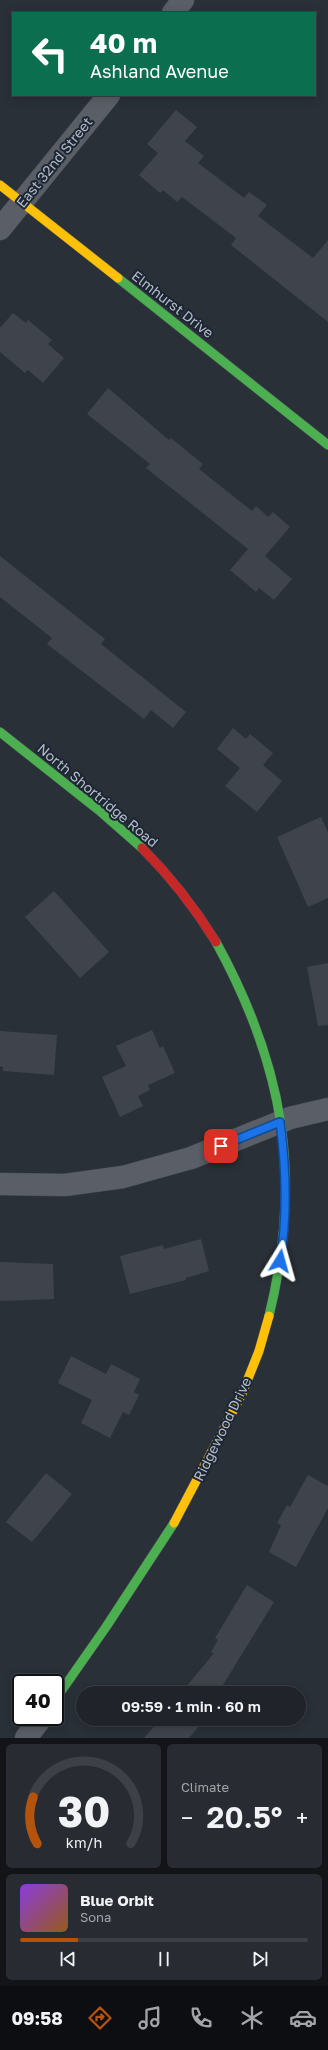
<!DOCTYPE html>
<html lang="en">
<head>
<meta charset="utf-8">
<style>
  body { margin:0; font-family:"Golos Text",sans-serif; background:#282c32; color:#f1f3f6; height:100vh; display:flex; flex-direction:column; font-size:15px; white-space:nowrap }
  * { box-sizing:border-box; margin:0 }
  p { font-size:13px; color:#a2a4a8 }
  .icon { flex:none; width:22px; height:22px; fill:none; stroke:currentColor; stroke-width:2; stroke-linecap:round; stroke-linejoin:round }
  .map { position:relative; height:1738px; overflow:hidden }
  .sheet { display:flex; flex-direction:column; gap:6px; padding:6px; background:#121417; flex:1 }
  .sheet>* { flex:none }
  .hud { position:absolute; left:12px; top:12px; width:304px; height:84px; border-radius:0px; box-shadow:0 2px 10px #0003,0 0 0 1px #3d4147; background:#0b6e4f; color:#fff; overflow:hidden }
  .speed { position:absolute; left:12px; top:1674px; display:flex; gap:8px; font-size:20px; font-weight:700; text-align:center }
  .speed>* { display:grid; place-content:center; width:52px; height:52px; border-radius:50%; background:#20242a; box-shadow:0 2px 10px #0003,0 0 0 1px #3d4147; line-height:1 }
  .speed .limit { border:2px solid #111; border-radius:6px; background:#fff; color:#111 }
  .pin { position:absolute; display:grid; place-items:center; width:34px; height:34px; color:#fff; margin:-17px; border-radius:8px; box-shadow:0 2px 6px #0006 }
  .me { position:absolute; width:44px; margin:-22px; rotate:8deg; stroke-linejoin:round; filter:drop-shadow(0 0 3px #0008) }
  .turn { display:flex; align-items:center; gap:14px; height:84px; padding:0 12px; font-size:18px }
  .turn .icon { width:52px; height:52px; stroke-width:2.5 }
  .turn b { display:block; font-size:28px; line-height:34px }
  .big { font-size:30px; font-weight:600; line-height:1.1 }
  .sheet .tile { flex:1; display:flex; flex-direction:column; justify-content:center; gap:6px; min-width:0; padding:0 14px; border-radius:6px; background:#282c32 }
  .sheet .dial { align-items:center; gap:0 }
  .dial svg { height:104px; overflow:visible; fill:none; stroke:#3d4147; stroke-width:7; stroke-linecap:round; text-anchor:middle }
  .dial text { fill:#f1f3f6; stroke:none }
  .song { display:flex; align-items:center; gap:12px }
  .cover { width:48px; height:48px; border-radius:6px; background:linear-gradient(135deg,hsl(270 70% 55%),hsl(30 70% 35%)) }
  .played { height:4px; border-radius:2px; background:linear-gradient(90deg,#b45309 20%,#3d4147 20%) }
  .keys { display:flex; justify-content:space-around; direction:ltr }
  .heat { display:flex; justify-content:space-between; align-items:center; font-size:22px; direction:ltr }
  .sheet .tiles { flex:1; display:grid; gap:6px; grid-template-columns:1fr 1fr }
  .tile:last-child { grid-column:span 2 }
  .trip { position:absolute; left:76px; top:1686px; width:230px; height:40px; border-radius:20px; background:#20242a; box-shadow:0 2px 10px #0003,0 0 0 1px #3d4147; font-weight:600; line-height:40px; text-align:center }
  .tab-bar { display:flex; height:64px; justify-content:space-around; align-items:center; background:#0d0e11; color:#a2a4a8 }
  .tab-bar .icon { width:28px; height:28px }
  .tab-bar .selected { color:#b45309 }
  .tab-bar b { font-size:18px; color:#f1f3f6 }
  .map>svg:first-child { display:block }
  .building { fill:#3f444c }
  .lines { fill:none; stroke-linecap:round; stroke-linejoin:round }
  .street-casing { stroke:#484c55; stroke-width:23 }
  .fast-casing { stroke:#484c55; stroke-width:10 }
  .slow-casing { stroke:#484c55; stroke-width:10 }
  .jam-casing { stroke:#484c55; stroke-width:10 }
  .street { stroke:#5a5e66; stroke-width:22 }
  .fast { stroke:#4caf50; stroke-width:9 }
  .slow { stroke:#ffc107; stroke-width:9 }
  .jam { stroke:#c62828; stroke-width:9 }
  .route-casing { stroke:#114b97; stroke-width:10 }
  .route { stroke:#1a73e8; stroke-width:7 }
  .labels { text-anchor:middle; dominant-baseline:central; stroke-width:4; stroke-linejoin:round; paint-order:stroke }
  .street-label { font-size:14px; fill:#b4bcc9; stroke:#1d2633 }
</style>
</head>
<body>
<div class="map">
<svg width="328" height="1738" viewBox="0 0 328 1738">
  <rect width="100%" height="100%" fill="#2a3038"/>
  <!-- building -->
  <path class="building" d="M 176,110 L 197,127 L 185,141 L 204,156 L 198,163 L 244,198 L 249,192 L 267,205 L 258,216 L 313,258 L 328,240 L 328,322 L 231,245 L 236,238 L 182,197 L 177,202 L 163,190 L 160,193 L 139,175 L 158,153 L 147,144 Z
    M 13,313 L 26,323 L 28,320 L 52,340 L 48,344 L 64,358 L 43,383 L 28,370 L 25,373 L 0,352 L 0,328 Z
    M 108,388 L 169,440 L 171,438 L 203,464 L 199,469 L 252,511 L 256,506 L 268,517 L 273,512 L 290,527 L 265,556 L 292,579 L 274,600 L 259,588 L 256,592 L 230,570 L 248,549 L 146,468 L 150,464 L 87,414 Z
    M 0,556 L 105,639 L 101,644 L 186,712 L 173,728 L 151,710 L 144,719 L 47,644 L 52,638 L 0,597 Z
    M 233,728 L 246,739 L 250,734 L 273,753 L 263,765 L 282,781 L 257,812 L 225,786 L 240,768 L 217,749 Z
    M 321,817 L 328,832 L 328,898 L 308,907 L 277,837 Z
    M 54,891 L 109,952 L 80,978 L 25,917 Z
    M 328,963 L 328,1025 L 318,1026 L 307,967 Z
    M 152,1030 L 160,1048 L 163,1046 L 175,1073 L 148,1085 L 150,1090 L 138,1096 L 143,1106 L 120,1117 L 102,1077 L 126,1066 L 116,1046 Z
    M 0,1031 L 57,1035 L 54,1075 L 3,1071 L 3,1067 L 0,1066 Z
    M 201,1239 L 209,1271 L 186,1278 L 186,1280 L 130,1294 L 120,1256 L 163,1245 L 164,1249 Z
    M 0,1262 L 53,1264 L 54,1299 L 0,1301 Z
    M 71,1356 L 106,1374 L 111,1364 L 140,1379 L 134,1392 L 139,1395 L 129,1415 L 123,1412 L 110,1438 L 81,1423 L 92,1400 L 58,1383 Z
    M 46,1473 L 72,1494 L 32,1542 L 6,1522 Z
    M 308,1475 L 328,1486 L 328,1508 L 296,1567 L 269,1552 L 281,1525 L 277,1523 L 287,1505 L 290,1507 Z
    M 247,1585 L 274,1602 L 218,1693 L 181,1693 L 214,1653 L 211,1652 L 218,1640 L 215,1638 Z
    M 160,1719 L 205,1719 L 189,1738 L 144,1738 Z"/>
  <g class="lines">
    <!-- street casing -->
    <g class="street-casing">
      <path id="street" d="M 173,13 L 183,0
        M 0,229 L 109,95
        M 0,1184 L 65,1185 L 123,1177 L 191,1158 L 290,1118 L 328,1109
        M 26,1738 L 42,1717"/>
    </g>
    <!-- fast casing -->
    <g class="fast-casing">
      <path id="fast" d="M 118,278 L 328,445
        M 0,732 L 101,812 L 142,848
        M 216,942 C 284,1066 303,1177 269,1316
        M 55,1700 L 106,1627 L 174,1523"/>
    </g>
    <!-- slow casing -->
    <g class="slow-casing">
      <path id="slow" d="M 0,185 L 118,278
        M 174,1523 L 242,1394 L 259,1351 L 269,1316"/>
    </g>
    <!-- jam casing -->
    <g class="jam-casing">
      <path id="jam" d="M 142,848 C 170,876 195,908 216,942"/>
    </g>
    <!-- street -->
    <use href="#street" class="street"/>
    <!-- fast -->
    <use href="#fast" class="fast"/>
    <!-- slow -->
    <use href="#slow" class="slow"/>
    <!-- jam -->
    <use href="#jam" class="jam"/>
  </g>
  <g class="lines">
    <!-- route casing -->
    <g class="route-casing">
      <path id="route" d="M 221,1146 L 280,1122 C 286,1168 288,1215 280,1261"/>
    </g>
    <!-- route -->
    <use href="#route" class="route"/>
  </g>
  <g class="labels">
    <!-- street labels -->
    <g class="street-label">
      <text transform="translate(54 162) rotate(-51)">East 32nd Street</text>
      <text transform="translate(173 304) rotate(38)">Elmhurst Drive</text>
      <text transform="translate(98 795) rotate(40)">North Shortridge Road</text>
      <text transform="translate(222 1429) rotate(-64)">Ridgewood Drive</text>
    </g>
  </g>
</svg>
<div class="speed"><div class="limit">40</div></div>
<div class="pin" style="left:221px;top:1146px;background:#d93025"><svg class="icon" aria-label="arrive" viewBox="0 0 24 24"><path d="M6 21V4h12l-3 4 3 4H6"/></svg></div>
<svg class="me" style="left:280px;top:1261px" viewBox="-20 -20 40 40"><path d="M0-17L14 15 0 8-14 15z" fill="#1a73e8" stroke="#fff" stroke-width="4"/></svg>
<div class="trip">09:59 · 1 min · 60 m</div>
<div class="hud">
<div class="turn"><svg class="icon" aria-label="left" viewBox="0 0 24 24"><path d="M17 20v-9H6M10 6l-5 5 5 5"/></svg><div><b>40 m</b>Ashland Avenue</div></div>
</div>
</div>
<section class="sheet">
<div class="tiles">
<div class="tile dial"><svg viewBox="0 0 100 80">
<path d="M14 69A42 42 0 1 1 86 69"/>
<path d="M14 69A42 42 0 0 1 11 33" stroke="#b45309"/>
<text x="50" y="56" font-size="32" font-weight="700">30</text>
<text x="50" y="72" font-size="11">km/h</text>
</svg></div>
<div class="tile"><p>Climate</p>
<div class="heat"><a>−</a><b class="big">20.5°</b><a>+</a></div>
</div>
<div class="tile">
<div class="song"><i class="cover"></i><div><b>Blue Orbit</b><p>Sona</p></div></div>
<div class="played"></div>
<div class="keys"><svg class="icon" aria-label="previous" viewBox="0 0 24 24"><path d="M18 5L8 12l10 7zM5 5v14"/></svg><svg class="icon" aria-label="pause" viewBox="0 0 24 24"><path d="M8 5v14M16 5v14"/></svg><svg class="icon" aria-label="next" viewBox="0 0 24 24"><path d="M6 5l10 7-10 7zM19 5v14"/></svg></div>
</div>
</div>
</section>
<nav class="tab-bar">
<b>09:58</b>
<svg class="icon selected" aria-label="directions" viewBox="0 0 24 24"><path d="M12 3l9 9-9 9-9-9zM9 14v-3h6M13 9l2 2-2 2"/></svg>
<svg class="icon" aria-label="music" viewBox="0 0 24 24"><path d="M9 18V5l10-2v13"/><circle cx="6" cy="18" r="3"/><circle cx="16" cy="16" r="3"/></svg>
<svg class="icon" aria-label="phone" viewBox="0 0 24 24"><path d="M5 4h4l2 5-3 2q2 4 5 5l2-3 5 2v4C11 20 4 13 5 4z"/></svg>
<svg class="icon" aria-label="climate" viewBox="0 0 24 24"><path d="M12 3v18M4 7l16 10M4 17L20 7"/></svg>
<svg class="icon" aria-label="car" viewBox="0 0 24 24"><path d="M5 17H2v-5l4-1 3-4h7l3 4 3 1v5h-3M9 17h6M6 11h13"/><circle cx="7" cy="17" r="2"/><circle cx="17" cy="17" r="2"/></svg>
</nav>
</body>
</html>
